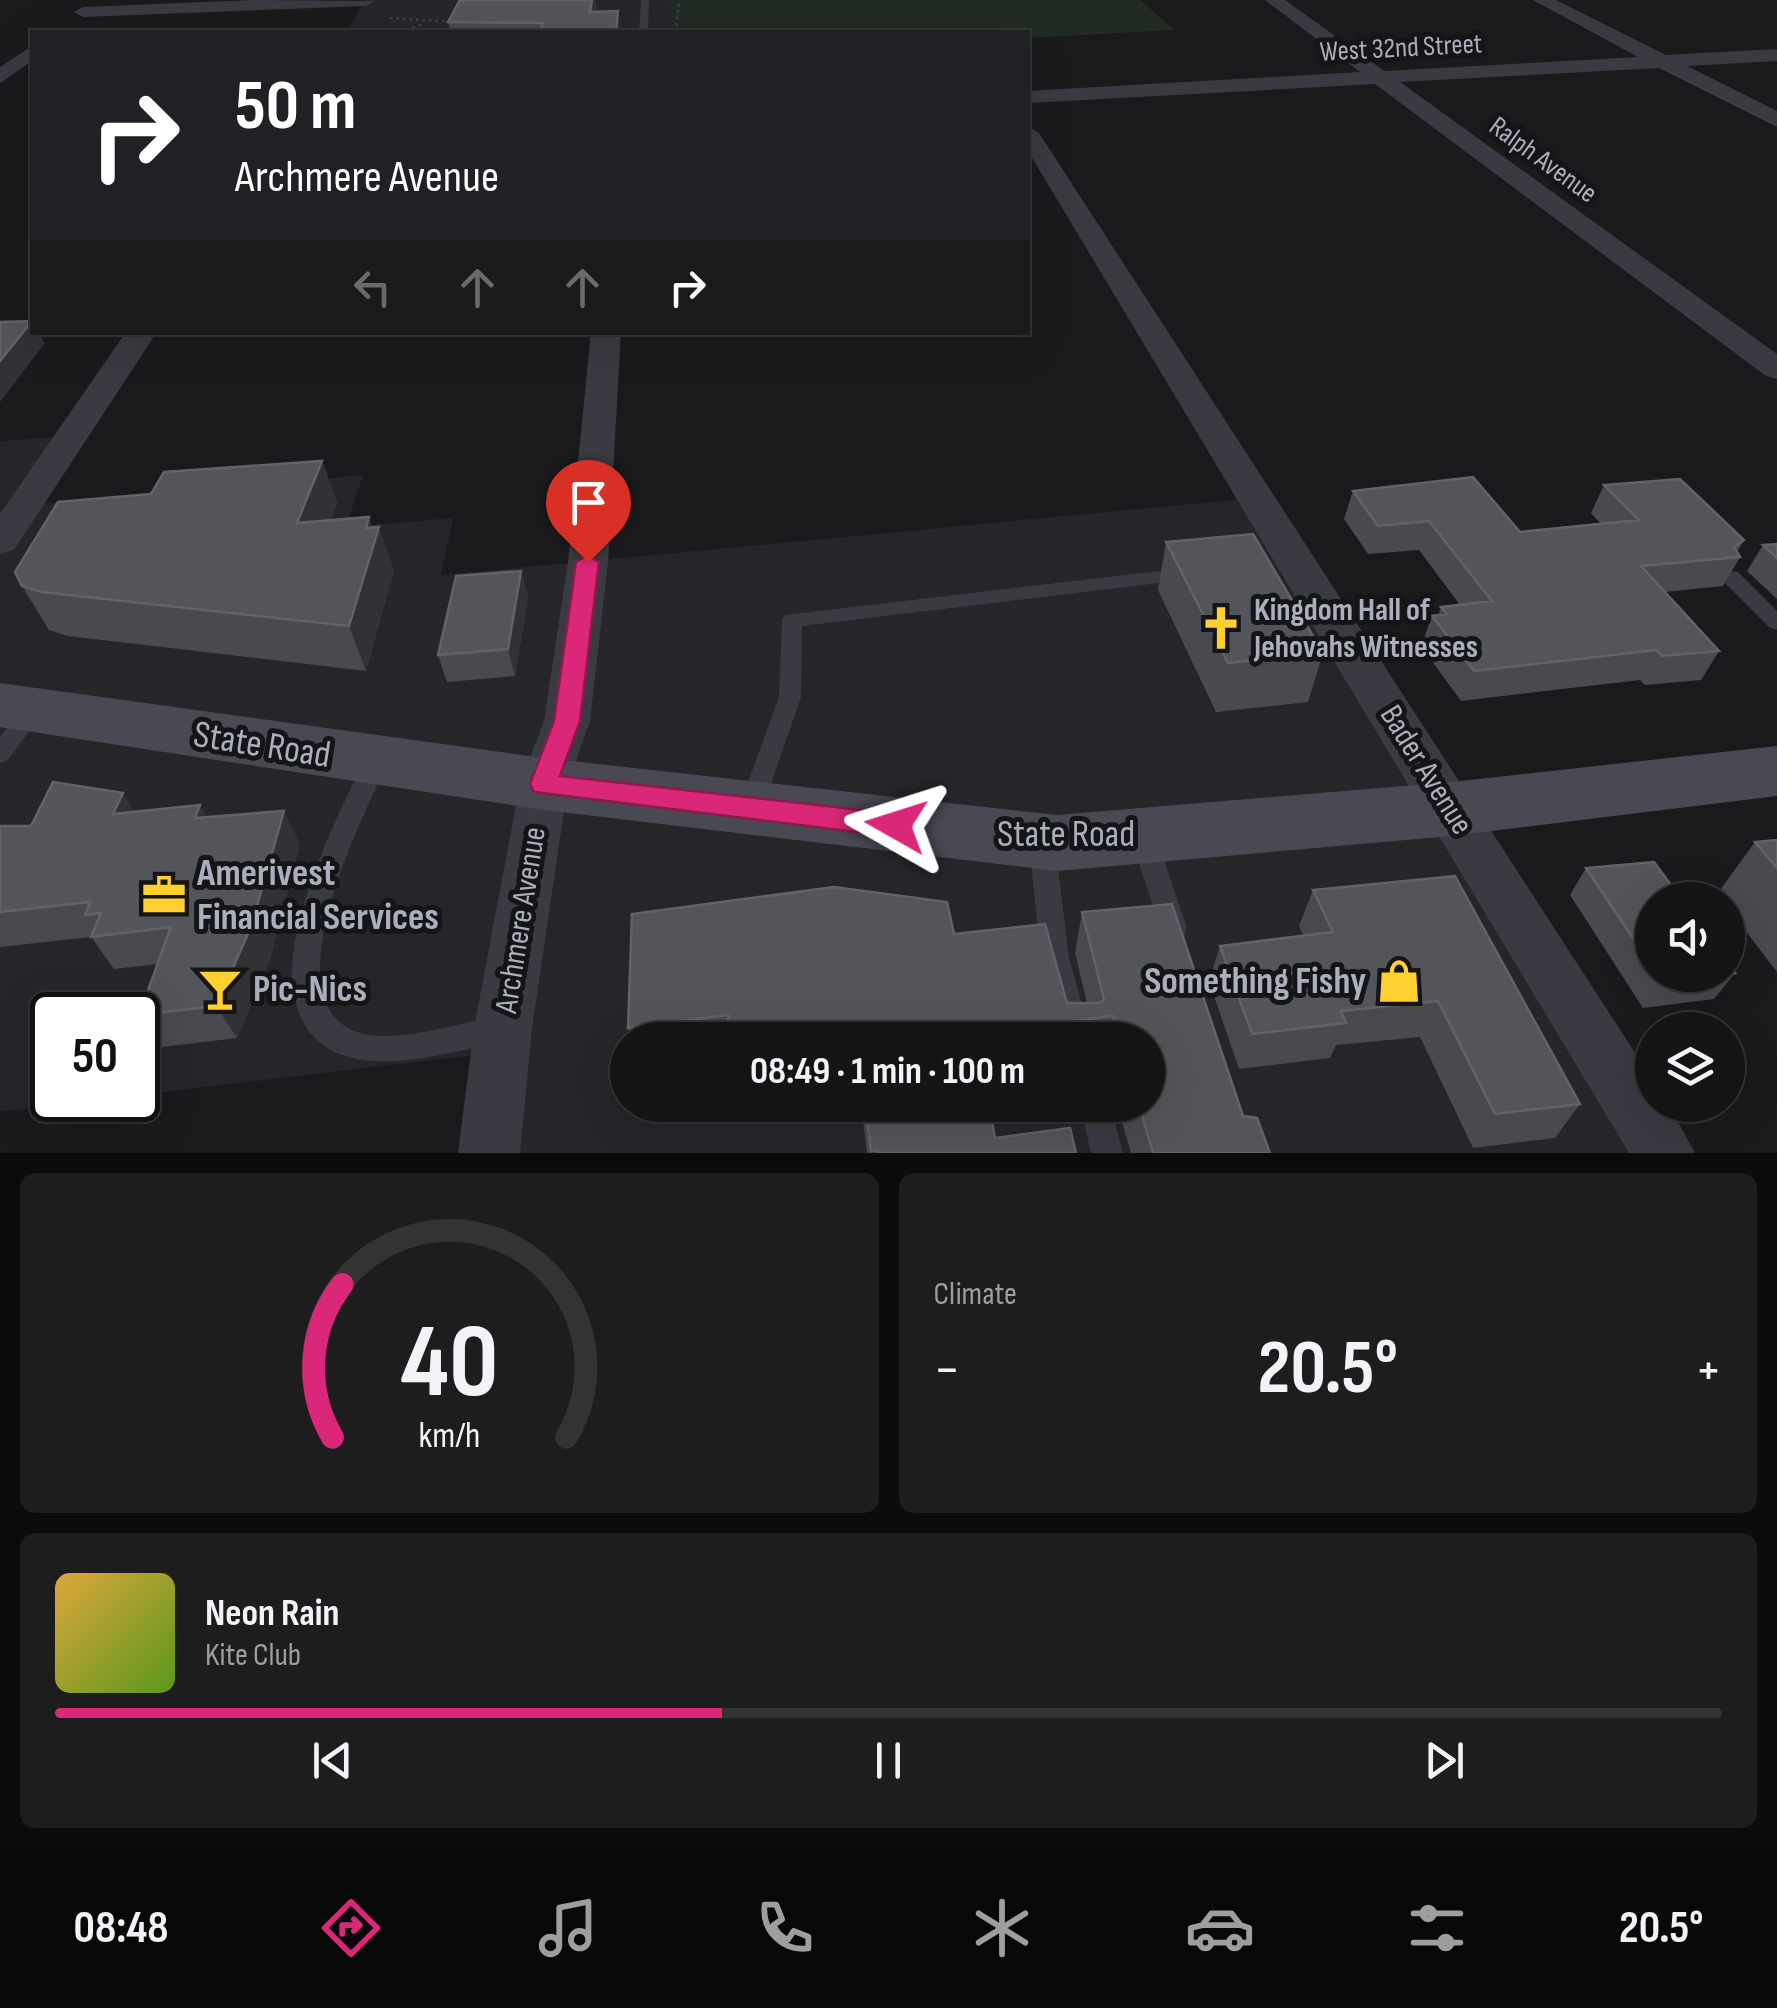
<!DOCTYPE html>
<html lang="en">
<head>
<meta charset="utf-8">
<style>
  body { margin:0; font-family:"Sofia Sans Condensed",sans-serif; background:#1d1d1e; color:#f1f3f6; height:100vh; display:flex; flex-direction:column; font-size:38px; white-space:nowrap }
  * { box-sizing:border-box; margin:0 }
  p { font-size:32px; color:#9d9ea0 }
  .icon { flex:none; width:55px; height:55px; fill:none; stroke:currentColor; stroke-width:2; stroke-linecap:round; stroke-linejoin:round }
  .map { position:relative; height:1153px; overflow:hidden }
  .sheet { display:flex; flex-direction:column; gap:20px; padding:20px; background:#0b0b0c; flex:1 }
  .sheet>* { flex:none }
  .guide { position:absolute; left:30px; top:30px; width:1000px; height:305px; border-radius:0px; box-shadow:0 10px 40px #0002,0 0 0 2px #333334; background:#202124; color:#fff; overflow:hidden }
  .controls { position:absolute; left:1635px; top:882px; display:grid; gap:20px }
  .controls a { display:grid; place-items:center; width:110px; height:110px; border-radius:50%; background:#141415; box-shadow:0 10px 40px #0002,0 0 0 2px #333334; font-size:50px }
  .speed { position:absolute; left:30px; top:992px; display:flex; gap:20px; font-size:50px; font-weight:700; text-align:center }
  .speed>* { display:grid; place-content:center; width:130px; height:130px; border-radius:50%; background:#141415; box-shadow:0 10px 40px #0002,0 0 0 2px #333334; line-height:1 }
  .speed .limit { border:5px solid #111; border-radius:15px; background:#fff; color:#111 }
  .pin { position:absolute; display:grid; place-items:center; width:85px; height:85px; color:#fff; margin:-102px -42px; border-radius:50% 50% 50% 0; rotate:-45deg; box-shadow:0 0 10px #0007 }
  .pin .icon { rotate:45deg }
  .me { position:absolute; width:110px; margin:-55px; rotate:276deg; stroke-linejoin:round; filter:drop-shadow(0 0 8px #0008) }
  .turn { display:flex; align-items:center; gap:35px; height:210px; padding:0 40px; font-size:45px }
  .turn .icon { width:130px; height:130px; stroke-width:2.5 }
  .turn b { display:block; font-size:70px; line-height:85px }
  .lanes { display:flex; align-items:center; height:95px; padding:0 40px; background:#0003; justify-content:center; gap:50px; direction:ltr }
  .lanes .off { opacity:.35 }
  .big { font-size:75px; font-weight:700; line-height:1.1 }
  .sheet .widget { flex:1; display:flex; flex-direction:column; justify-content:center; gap:15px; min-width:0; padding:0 35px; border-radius:15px; background:#1d1d1e }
  .sheet .dial { align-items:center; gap:0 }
  .dial svg { height:260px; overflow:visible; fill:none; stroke:#333334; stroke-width:7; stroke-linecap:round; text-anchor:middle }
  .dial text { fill:#f1f3f6; stroke:none }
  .song { display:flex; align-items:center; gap:30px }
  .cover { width:120px; height:120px; border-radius:15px; background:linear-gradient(135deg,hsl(40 70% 55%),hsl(90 70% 35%)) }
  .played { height:10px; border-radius:5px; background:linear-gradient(90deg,#db2777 40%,#333334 40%) }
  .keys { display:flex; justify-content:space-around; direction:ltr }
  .heat { display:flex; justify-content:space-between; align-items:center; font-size:55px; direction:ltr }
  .sheet .tiles { flex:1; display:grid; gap:20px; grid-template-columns:1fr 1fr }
  .widget:last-child { grid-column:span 2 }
  .trip { position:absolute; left:610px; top:1022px; width:555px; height:100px; border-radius:50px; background:#141415; box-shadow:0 10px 40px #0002,0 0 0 2px #333334; font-weight:700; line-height:100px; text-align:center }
  .menu { display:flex; height:160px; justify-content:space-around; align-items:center; background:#080808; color:#9d9ea0 }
  .menu .icon { width:70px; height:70px }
  .menu .current { color:#db2777 }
  .menu b { font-size:45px; color:#f1f3f6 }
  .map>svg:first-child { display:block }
  .built { fill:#262529; fill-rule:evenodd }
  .green { fill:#212b23 }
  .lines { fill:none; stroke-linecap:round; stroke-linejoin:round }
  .path { stroke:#404249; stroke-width:2.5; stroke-dasharray:2.5 4; stroke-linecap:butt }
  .service { fill:#3a3b42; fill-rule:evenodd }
  .minor { fill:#3a3b42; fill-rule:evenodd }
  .secondary { fill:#484952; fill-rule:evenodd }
  .wall { fill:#484a4f }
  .shaded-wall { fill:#313236 }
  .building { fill:#53555b; stroke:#61636a; stroke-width:2.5 }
  .route { fill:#db2777; stroke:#8e194d; stroke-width:2.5 }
  .labels { text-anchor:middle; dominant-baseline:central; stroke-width:10; stroke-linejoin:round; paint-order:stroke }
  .far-street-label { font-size:28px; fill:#abafbd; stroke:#151517 }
  .poi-label { font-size:32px; font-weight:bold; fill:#abafbd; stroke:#151517; text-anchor:start }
  .street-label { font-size:32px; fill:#abafbd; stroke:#151517 }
  .near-street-label { font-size:38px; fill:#abafbd; stroke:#151517 }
  .near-poi-label { font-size:38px; font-weight:bold; fill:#abafbd; stroke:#151517; text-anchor:start }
</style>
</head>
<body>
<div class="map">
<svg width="1777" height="1153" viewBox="0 0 1777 1153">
  <rect width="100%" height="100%" fill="#1a1a1c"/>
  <!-- built -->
  <path class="built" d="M 367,0 L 669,0 L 672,32 L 345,32 Z
    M 72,436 L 26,505 L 363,475 L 346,527 L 453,518 L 441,575 L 1255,498 L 1664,1153 L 489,1153 L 500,1052 L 138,1095 L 138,1015 L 52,1015 L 52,1100 L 99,1100 L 0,1112 L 0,441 ZM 628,1040 L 1148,1040 L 1148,1105 L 628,1105 Z"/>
  <!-- green -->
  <path class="green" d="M 669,0 L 1140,0 L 1175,30 L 1028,38 L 1028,32 L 672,32 Z"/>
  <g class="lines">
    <!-- path -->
    <path class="path" d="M 390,18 L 456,22
      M 400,32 L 424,24
      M 676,32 L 679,0"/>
    <!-- service -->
    <path class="service" d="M 641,0 L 649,0 L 648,32 L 639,32 Z
      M 1185,568 L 1195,574 L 1192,579 L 802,626 L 801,697 L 763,807 L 760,814 L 751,817 L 742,814 L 739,807 L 779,697 L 782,620 L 785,615 Z
      M 1731,571 L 1738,572 L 1777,611 L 1777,630 L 1770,628 L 1724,582 L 1721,577 Z
      M 34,702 L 42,704 L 45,710 L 8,760 L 0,763 L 0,737 L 26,704 Z
      M 376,753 L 384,756 L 388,762 C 363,816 269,1002 357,1032 C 396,1045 462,1022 501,1015 L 511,1019 L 515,1028 L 511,1037 C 495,1044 477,1047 459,1051 C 397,1065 310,1078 294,995 C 281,931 337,812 368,756 Z
      M 1143,827 L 1152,830 L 1156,837 L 1187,928 L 1184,936 L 1174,940 L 1164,936 L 1161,928 L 1130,837 L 1134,830 Z
      M 1042,833 L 1051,836 L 1055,843 L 1069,958 L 1092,1040 L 1062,1040 L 1041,958 L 1029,843 L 1033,836 Z
      M 1080,1105 L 1110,1105 L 1123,1153 L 1091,1153 Z"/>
    <!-- minor -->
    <path class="minor" d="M 255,0 L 375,1 L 366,6 L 83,17 L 74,12 L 83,7 Z
      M 1265,0 L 1285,0 L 1384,71 L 1638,57 L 1533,0 L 1556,0 L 1666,55 L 1777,49 L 1777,61 L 1687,66 L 1777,111 L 1777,127 L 1659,68 L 1400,82 L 1777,354 L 1777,379 L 1766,376 L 1375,84 L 1028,103 L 1028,91 L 1360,72 Z
      M 32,46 L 32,61 L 0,83 L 0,67 Z
      M 1028,126 L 1039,133 L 1652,1079 L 1652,1105 L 1669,1105 L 1695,1153 L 1629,1153 L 1028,151 Z
      M 126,332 L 157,332 L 14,550 L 0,554 L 0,514 Z
      M 591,332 L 621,332 L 608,562 L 590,721 L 568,784 L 532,1028 L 520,1153 L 458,1153 L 474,1028 L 520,784 L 544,721 L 568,562 Z"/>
    <!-- secondary -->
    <path class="secondary" d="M 0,683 L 544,758 L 1057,815 L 1451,782 L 1777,746 L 1777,796 L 1451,836 L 1057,871 L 544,810 L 0,727 Z"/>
  </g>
  <!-- wall -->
  <path class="wall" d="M 597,12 L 621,32 L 450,32 L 448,22 Z
    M 322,461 L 337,503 L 330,521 L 372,527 L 394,570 L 366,671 L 68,636 L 49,630 L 22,586 Z
    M 1604,485 L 1744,540 L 1737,552 L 1740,557 L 1723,586 L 1665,592 L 1719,651 L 1701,680 L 1645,685 L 1640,680 L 1461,701 L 1421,646 L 1432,616 L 1438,616 L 1441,607 L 1460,605 L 1419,550 L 1368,554 L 1344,519 L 1353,491 L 1520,532 L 1601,524 L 1591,513 Z
    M 1166,542 L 1323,653 L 1308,702 L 1216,712 L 1158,590 Z
    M 1777,544 L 1777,599 L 1747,571 L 1763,545 Z
    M 521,571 L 528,597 L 515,676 L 447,682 L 438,655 Z
    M 135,812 L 207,817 L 300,844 L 270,959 L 237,1038 L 162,1047 L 139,1015 L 158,964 L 114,969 L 91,937 L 0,947 L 0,826 L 31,826 Z
    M 1777,840 L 1777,972 L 1728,908 L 1728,900 L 1721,900 L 1717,894 L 1755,842 Z
    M 1586,868 L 1652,900 L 1652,975 L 1728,975 L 1728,963 L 1735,973 L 1714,999 L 1643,1008 L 1570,895 Z
    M 1313,890 L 1580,1104 L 1555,1138 L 1473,1148 L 1420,1037 L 1336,1045 L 1330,1058 L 1239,1069 L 1209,981 L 1220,946 L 1304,936 L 1299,926 Z
    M 1082,912 L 1243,1116 L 1270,1153 L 1131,1153 L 1117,1105 L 1148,1105 L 1148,1040 L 632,1040 L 628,1028 L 954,934 L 1067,1003 L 1087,1003 L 1075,953 Z
    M 737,1105 L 765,1105 L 737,1109 Z
    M 861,1105 L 989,1105 L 995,1138 L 1076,1153 L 867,1153 Z"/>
  <!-- shaded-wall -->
  <path class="shaded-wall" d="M 592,0 L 596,0 L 597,12 L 590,12 Z
    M 618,11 L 621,32 L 616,32 Z
    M 32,321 L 32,332 L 39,332 L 45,343 L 0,402 L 0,361 Z
    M 322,461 L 337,503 L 314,566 L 297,523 Z
    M 369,517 L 376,538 L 379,527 L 394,570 L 366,671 L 349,626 L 366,528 Z
    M 521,571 L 528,597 L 515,676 L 508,649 Z
    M 123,793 L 143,826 L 113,814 Z
    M 200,805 L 218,838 L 195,818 Z
    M 284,811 L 300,844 L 270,959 L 237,1038 L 216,1006 Z"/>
  <!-- building -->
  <path class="building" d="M 460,0 L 592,0 L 590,12 L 618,11 L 616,32 L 540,32 L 543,23 L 448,22 Z
    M 32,321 L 0,361 L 0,322 Z
    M 322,461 L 297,523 L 369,517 L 366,528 L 379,527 L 349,626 L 42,592 L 22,586 L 15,572 L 58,502 L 151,494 L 164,472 Z
    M 1473,477 L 1520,532 L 1639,520 L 1604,485 L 1680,479 L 1744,540 L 1734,547 L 1740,557 L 1641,566 L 1719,651 L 1662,656 L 1656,650 L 1474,671 L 1432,616 L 1447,614 L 1441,607 L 1492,601 L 1429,521 L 1378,526 L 1353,491 Z
    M 1253,534 L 1323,653 L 1228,663 L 1166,542 Z
    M 1777,544 L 1777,558 L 1763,545 Z
    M 521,571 L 508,649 L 438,655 L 456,576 Z
    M 53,782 L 123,793 L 113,814 L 200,805 L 195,818 L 284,811 L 251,927 L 216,1006 L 139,1015 L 171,927 L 91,937 L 101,913 L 85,915 L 90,902 L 0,912 L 0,826 L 31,826 Z
    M 1777,840 L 1777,868 L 1755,842 Z
    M 1654,862 L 1682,900 L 1652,900 L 1652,967 L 1586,868 Z
    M 1455,876 L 1580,1104 L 1495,1114 L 1438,1001 L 1341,1011 L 1346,1023 L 1252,1034 L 1220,946 L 1333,932 L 1313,890 Z
    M 834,887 L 947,902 L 954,934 L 1045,924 L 1067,1003 L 1100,1003 L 1104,999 L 1082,912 L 1172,904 L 1243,1116 L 1257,1118 L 1270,1153 L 1153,1153 L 1139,1105 L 1148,1105 L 1148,1040 L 1120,1040 L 1113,1016 L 974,1034 L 975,1040 L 730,1040 L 728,1015 L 628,1028 L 632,914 Z
    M 1728,963 L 1735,973 L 1728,974 Z
    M 1658,975 L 1717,975 L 1662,982 Z
    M 865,1105 L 989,1105 L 995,1138 L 1070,1128 L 1076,1153 L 878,1153 L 877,1150 L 871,1151 Z"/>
  <!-- route -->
  <path class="route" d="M 588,555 L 599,562 L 580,721 L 560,776 L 896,814 L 906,817 L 910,825 L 906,833 L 896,837 L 534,792 L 530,784 L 554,721 L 576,562 Z"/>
  <!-- icons -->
  <defs>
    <g id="church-bare" transform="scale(3.45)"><path d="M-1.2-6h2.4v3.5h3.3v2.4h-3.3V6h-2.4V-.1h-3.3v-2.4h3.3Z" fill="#ffd02f" stroke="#151517" stroke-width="2.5" paint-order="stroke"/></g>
    <g id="office-bare" transform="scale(3.45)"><path d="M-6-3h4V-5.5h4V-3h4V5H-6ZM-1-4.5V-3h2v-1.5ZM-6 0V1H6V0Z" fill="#ffd02f" stroke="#151517" stroke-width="2.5" paint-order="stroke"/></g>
    <g id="shop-bare" transform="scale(3.45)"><path d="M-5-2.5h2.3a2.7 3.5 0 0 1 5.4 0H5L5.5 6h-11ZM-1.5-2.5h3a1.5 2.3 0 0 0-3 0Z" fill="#ffd02f" stroke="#151517" stroke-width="2.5" paint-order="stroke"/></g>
    <g id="bar-bare" transform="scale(3.45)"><path d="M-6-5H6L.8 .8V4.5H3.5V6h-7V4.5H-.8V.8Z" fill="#ffd02f" stroke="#151517" stroke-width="2.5" paint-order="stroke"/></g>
  </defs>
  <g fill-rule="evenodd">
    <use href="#church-bare" x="1221" y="628"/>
    <use href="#office-bare" x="164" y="895"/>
    <use href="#shop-bare" x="1399" y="981"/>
    <use href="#bar-bare" x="220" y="989"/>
  </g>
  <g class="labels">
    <!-- far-street labels -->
    <g class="far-street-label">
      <text transform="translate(1401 48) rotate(-3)">West 32nd Street</text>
      <text transform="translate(1543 160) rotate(36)">Ralph Avenue</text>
    </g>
    <!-- poi labels -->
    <g class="poi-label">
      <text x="1254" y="610">Kingdom Hall of<tspan x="1254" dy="37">Jehovahs Witnesses</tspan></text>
    </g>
    <!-- street labels -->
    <g class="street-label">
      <text transform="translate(1426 770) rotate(58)">Bader Avenue</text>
      <text transform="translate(521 920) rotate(-81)">Archmere Avenue</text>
    </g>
    <!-- near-street labels -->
    <g class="near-street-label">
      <text transform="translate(262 745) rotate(9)">State Road</text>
      <text x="1066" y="834">State Road</text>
    </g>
    <!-- near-poi labels -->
    <g class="near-poi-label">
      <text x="197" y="873">Amerivest<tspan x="197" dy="44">Financial Services</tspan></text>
      <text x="1366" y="981" text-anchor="end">Something Fishy</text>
      <text x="253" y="989">Pic-Nics</text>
    </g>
  </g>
</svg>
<div class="controls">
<a><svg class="icon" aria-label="sound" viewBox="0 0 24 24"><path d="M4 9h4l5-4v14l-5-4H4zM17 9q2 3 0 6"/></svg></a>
<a><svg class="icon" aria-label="layers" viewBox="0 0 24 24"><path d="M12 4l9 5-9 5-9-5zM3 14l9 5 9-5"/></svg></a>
</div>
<div class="speed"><div class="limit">50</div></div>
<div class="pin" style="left:588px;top:562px;background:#d93025"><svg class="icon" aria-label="arrive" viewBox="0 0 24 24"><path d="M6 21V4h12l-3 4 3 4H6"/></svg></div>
<svg class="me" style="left:896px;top:825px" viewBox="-20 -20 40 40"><path d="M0-17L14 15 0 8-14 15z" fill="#db2777" stroke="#fff" stroke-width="4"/></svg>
<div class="trip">08:49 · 1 min · 100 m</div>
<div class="guide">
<div class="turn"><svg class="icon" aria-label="right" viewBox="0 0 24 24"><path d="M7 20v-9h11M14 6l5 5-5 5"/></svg><div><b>50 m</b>Archmere Avenue</div></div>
<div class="lanes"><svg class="icon off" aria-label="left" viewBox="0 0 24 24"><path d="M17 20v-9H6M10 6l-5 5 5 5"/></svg><svg class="icon off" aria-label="ahead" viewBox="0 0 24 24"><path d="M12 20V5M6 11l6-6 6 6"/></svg><svg class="icon off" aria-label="ahead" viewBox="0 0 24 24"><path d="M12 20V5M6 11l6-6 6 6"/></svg><svg class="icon" aria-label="right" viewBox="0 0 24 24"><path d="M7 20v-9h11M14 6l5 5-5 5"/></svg></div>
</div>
</div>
<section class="sheet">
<div class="tiles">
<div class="widget dial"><svg viewBox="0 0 100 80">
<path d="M14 69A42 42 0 1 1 86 69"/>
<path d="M14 69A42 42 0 0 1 17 22" stroke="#db2777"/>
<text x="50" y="56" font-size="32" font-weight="700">40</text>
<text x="50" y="72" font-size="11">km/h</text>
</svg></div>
<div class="widget"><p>Climate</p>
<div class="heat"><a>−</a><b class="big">20.5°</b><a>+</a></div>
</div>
<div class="widget">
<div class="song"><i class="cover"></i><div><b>Neon Rain</b><p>Kite Club</p></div></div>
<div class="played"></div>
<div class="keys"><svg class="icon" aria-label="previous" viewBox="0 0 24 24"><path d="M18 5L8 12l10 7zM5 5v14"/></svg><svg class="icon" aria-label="pause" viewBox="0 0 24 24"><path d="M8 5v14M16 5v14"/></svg><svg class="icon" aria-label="next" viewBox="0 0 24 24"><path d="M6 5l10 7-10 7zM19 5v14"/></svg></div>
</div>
</div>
</section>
<nav class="menu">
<b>08:48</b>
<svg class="icon current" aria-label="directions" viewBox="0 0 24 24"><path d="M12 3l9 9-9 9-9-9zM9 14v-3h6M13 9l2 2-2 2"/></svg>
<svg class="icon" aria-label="music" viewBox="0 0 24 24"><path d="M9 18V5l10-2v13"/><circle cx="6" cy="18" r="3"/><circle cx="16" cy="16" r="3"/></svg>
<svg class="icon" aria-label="phone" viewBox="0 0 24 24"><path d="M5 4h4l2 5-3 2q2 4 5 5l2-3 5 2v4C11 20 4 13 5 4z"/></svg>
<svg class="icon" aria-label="climate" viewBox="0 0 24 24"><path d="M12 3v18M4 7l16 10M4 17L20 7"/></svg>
<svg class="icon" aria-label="car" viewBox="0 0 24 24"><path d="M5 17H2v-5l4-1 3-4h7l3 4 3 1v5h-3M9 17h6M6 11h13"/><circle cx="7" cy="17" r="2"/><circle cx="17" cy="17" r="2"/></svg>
<svg class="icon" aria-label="filters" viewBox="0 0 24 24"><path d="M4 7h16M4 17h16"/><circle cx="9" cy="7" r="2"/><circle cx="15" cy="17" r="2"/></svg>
<b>20.5°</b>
</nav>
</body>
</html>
